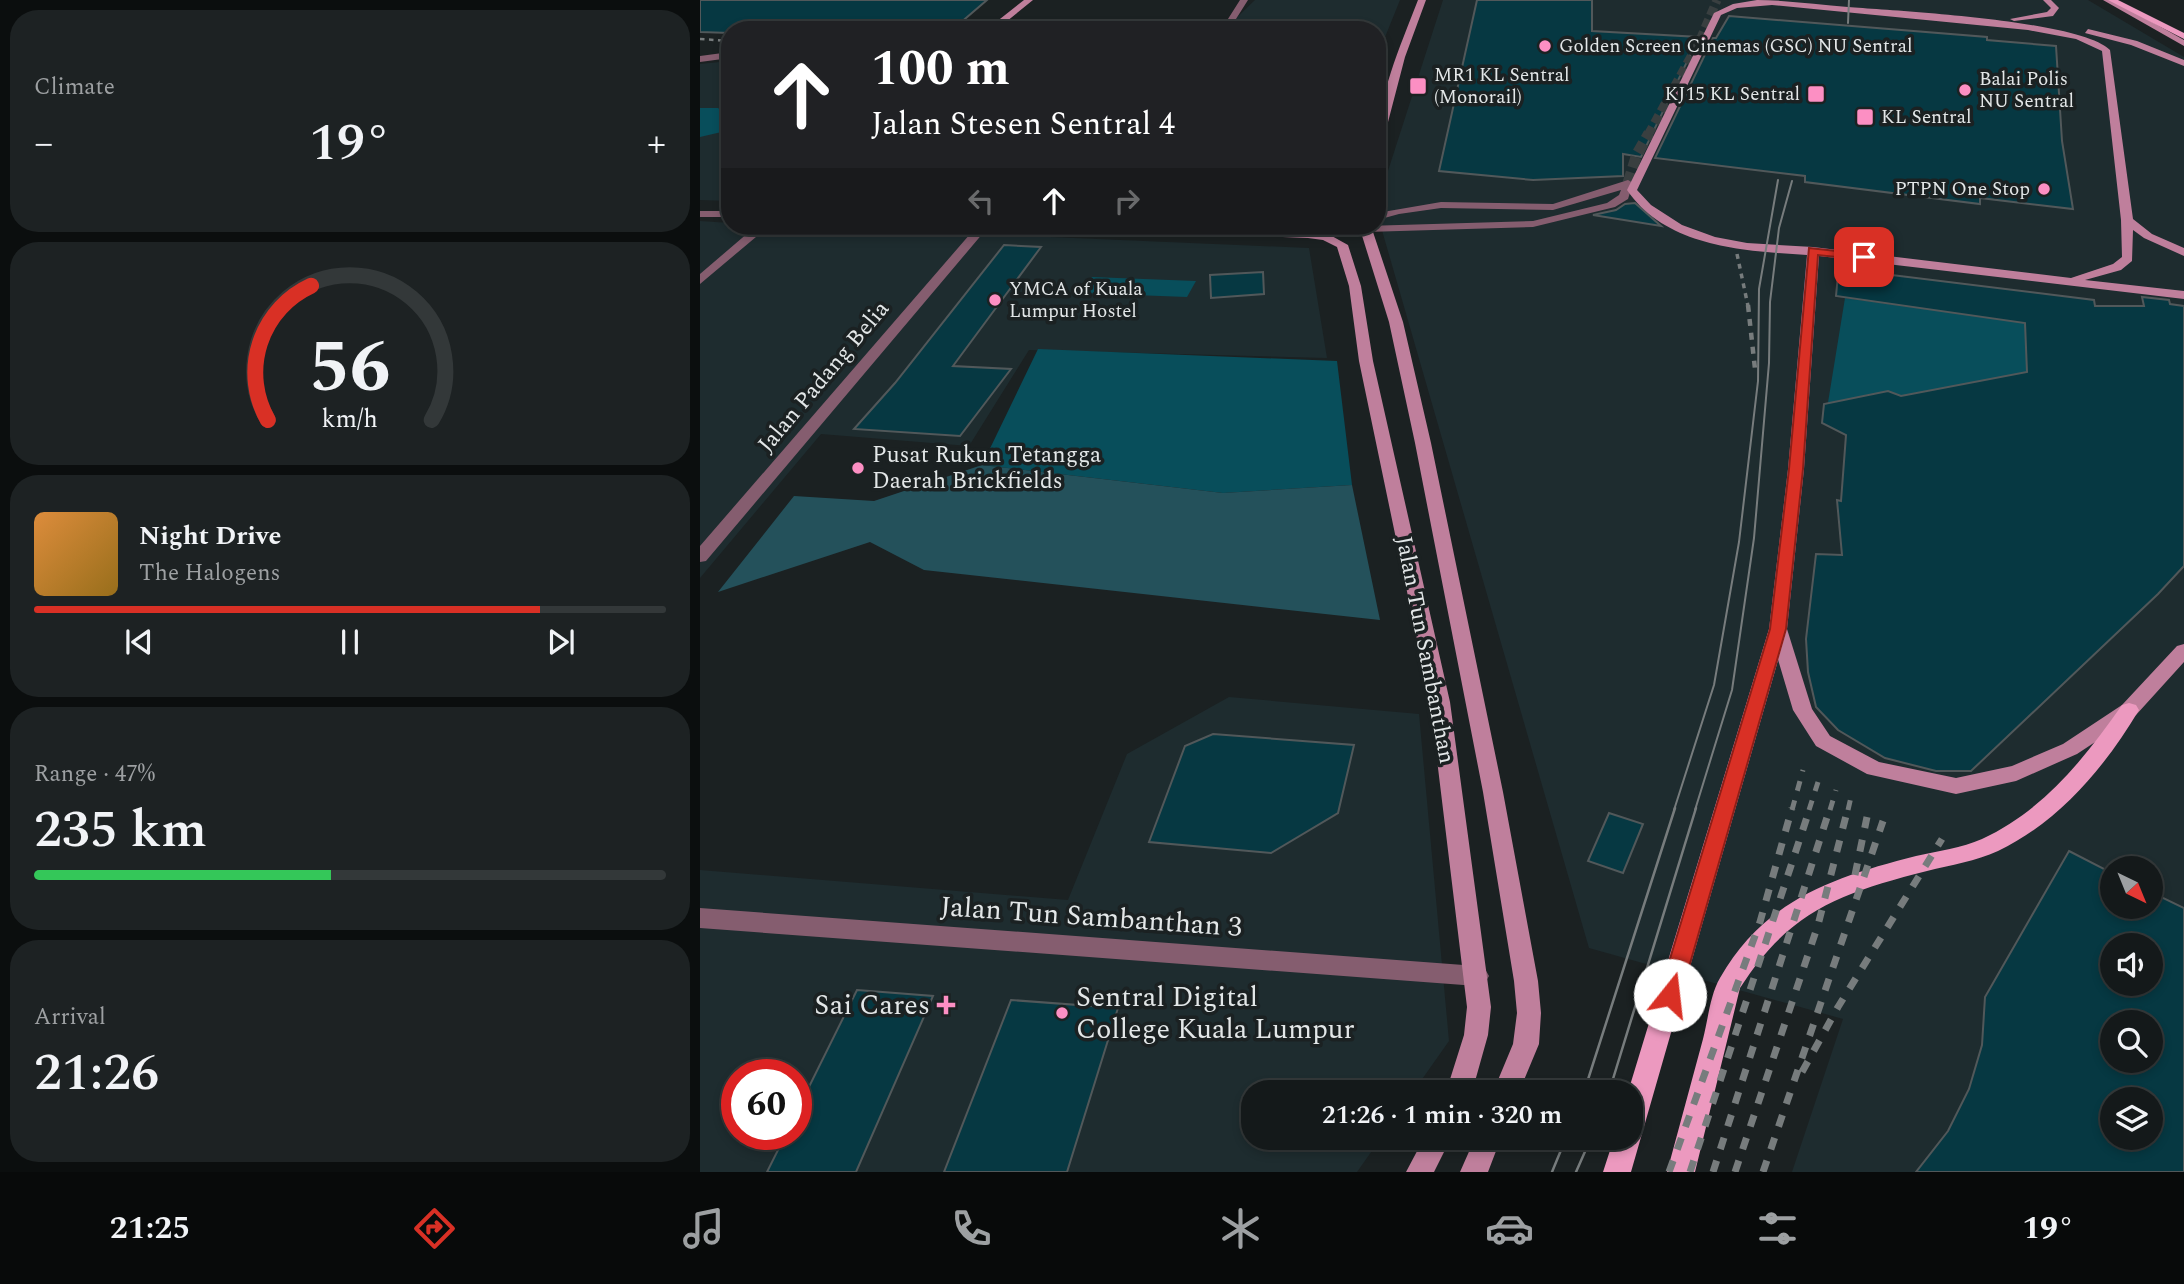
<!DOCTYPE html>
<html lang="en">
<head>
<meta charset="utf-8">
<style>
  body { margin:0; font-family:Spectral,serif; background:#1d2223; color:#f1f3f6; height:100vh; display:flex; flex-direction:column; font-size:26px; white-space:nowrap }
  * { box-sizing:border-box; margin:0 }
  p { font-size:23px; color:#9da0a2 }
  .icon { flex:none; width:38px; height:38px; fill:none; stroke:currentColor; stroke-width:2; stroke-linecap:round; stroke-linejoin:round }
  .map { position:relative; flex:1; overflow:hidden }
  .drawer { display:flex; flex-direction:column; gap:10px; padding:10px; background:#0b0e0e; width:700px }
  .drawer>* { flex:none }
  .top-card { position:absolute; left:21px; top:21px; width:665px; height:214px; border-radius:28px; box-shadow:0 4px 10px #0003,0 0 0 2px #333839; background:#202124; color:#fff; overflow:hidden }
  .needle { width:46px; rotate:137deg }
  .buttons { position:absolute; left:1400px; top:856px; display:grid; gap:14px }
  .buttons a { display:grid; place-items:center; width:63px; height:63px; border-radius:50%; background:#14191a; box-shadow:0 4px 10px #0003,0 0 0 2px #333839; font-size:35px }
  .speed { position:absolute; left:21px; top:1059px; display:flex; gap:14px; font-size:35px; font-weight:700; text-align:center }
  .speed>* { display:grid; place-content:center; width:91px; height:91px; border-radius:50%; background:#14191a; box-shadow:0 4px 10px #0003,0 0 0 2px #333839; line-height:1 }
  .speed .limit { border:10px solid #d22; background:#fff; color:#111 }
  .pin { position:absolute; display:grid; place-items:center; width:60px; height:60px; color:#fff; margin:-30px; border-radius:14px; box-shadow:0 4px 10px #0006 }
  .me { position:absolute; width:77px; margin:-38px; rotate:16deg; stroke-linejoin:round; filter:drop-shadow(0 0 5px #0008) }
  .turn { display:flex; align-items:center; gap:24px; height:147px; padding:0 35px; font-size:32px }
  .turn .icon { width:91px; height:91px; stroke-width:2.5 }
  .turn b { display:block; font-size:49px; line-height:60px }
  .lanes { display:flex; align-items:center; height:66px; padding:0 35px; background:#0003; justify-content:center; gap:35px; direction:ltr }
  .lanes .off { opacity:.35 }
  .big { font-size:52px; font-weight:600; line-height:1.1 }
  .drawer .card { flex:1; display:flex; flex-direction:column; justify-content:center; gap:10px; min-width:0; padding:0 24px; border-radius:28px; background:#1d2223 }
  .drawer .dial { align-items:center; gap:0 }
  .dial svg { height:182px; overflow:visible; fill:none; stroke:#333839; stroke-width:7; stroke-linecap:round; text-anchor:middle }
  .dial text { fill:#f1f3f6; stroke:none }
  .song { display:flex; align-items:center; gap:21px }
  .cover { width:84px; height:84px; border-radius:10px; background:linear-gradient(135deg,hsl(30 70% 55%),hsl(40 70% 35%)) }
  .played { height:7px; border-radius:4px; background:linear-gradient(90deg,#d93025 80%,#333839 80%) }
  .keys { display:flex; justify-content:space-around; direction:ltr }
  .heat { display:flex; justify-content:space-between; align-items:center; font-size:38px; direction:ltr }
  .charge { height:10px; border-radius:5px; background:linear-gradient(90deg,#34c759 47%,#333839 0) }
  .trip { position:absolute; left:541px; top:1080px; width:402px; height:70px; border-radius:28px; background:#14191a; box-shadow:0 4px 10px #0003,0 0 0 2px #333839; font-weight:600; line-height:70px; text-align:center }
  .dock { display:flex; height:112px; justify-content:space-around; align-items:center; background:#080a0a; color:#9da0a2 }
  .dock .icon { width:49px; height:49px }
  .dock .selected { color:#d93025 }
  .dock b { font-size:32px; color:#f1f3f6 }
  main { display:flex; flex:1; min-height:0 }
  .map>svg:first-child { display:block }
  .built { fill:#1e2c2f; fill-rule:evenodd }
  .green { fill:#084e5b }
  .forest { fill:#24515b }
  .building { fill:#063842; stroke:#51585a; stroke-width:2; fill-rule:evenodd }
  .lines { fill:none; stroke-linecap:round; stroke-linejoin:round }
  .street-tunnel-far1 { stroke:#393f40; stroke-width:9; stroke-dasharray:9 4.5; stroke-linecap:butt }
  .street-tunnel { stroke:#393f40; stroke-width:11; stroke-dasharray:11 5; stroke-linecap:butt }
  .street { fill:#855d6f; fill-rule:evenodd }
  .secondary { fill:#bf7f9c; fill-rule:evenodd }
  .primary { fill:#ec99bf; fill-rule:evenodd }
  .tram-far1 { stroke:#777c7d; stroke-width:2 }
  .tram { stroke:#777c7d; stroke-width:2.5 }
  .rail-far4 { stroke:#777c7d; stroke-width:2.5; stroke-dasharray:4.5 4.5; stroke-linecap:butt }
  .rail-far3 { stroke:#777c7d; stroke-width:3.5; stroke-dasharray:5 5; stroke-linecap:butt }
  .rail-far2 { stroke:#777c7d; stroke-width:4.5; stroke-dasharray:7 7; stroke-linecap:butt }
  .rail-far1 { stroke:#777c7d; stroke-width:5; stroke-dasharray:10 10; stroke-linecap:butt }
  .rail { stroke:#777c7d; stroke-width:7; stroke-dasharray:12 12; stroke-linecap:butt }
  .route { fill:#d93025; stroke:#8d1f18; stroke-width:2 }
  .poi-dot { fill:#fc8fc3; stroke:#1b2122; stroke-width:2.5 }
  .labels { text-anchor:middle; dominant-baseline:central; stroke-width:7; stroke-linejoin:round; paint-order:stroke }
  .far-poi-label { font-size:19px; fill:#e3e7e8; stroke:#1b2122; text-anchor:start }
  .street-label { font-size:23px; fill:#e3e7e8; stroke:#1b2122 }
  .poi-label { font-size:23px; fill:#e3e7e8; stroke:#1b2122; text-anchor:start }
  .near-street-label { font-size:28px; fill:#e3e7e8; stroke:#1b2122 }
  .near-poi-label { font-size:28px; fill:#e3e7e8; stroke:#1b2122; text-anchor:start }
</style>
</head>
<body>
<main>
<section class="drawer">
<div class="card"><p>Climate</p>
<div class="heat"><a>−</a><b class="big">19°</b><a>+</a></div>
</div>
<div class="card dial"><svg viewBox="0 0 100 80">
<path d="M14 69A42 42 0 1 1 86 69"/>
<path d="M14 69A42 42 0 0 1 33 10" stroke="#d93025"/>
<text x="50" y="56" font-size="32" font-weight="700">56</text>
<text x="50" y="72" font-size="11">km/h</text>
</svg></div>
<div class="card">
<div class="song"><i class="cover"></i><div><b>Night Drive</b><p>The Halogens</p></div></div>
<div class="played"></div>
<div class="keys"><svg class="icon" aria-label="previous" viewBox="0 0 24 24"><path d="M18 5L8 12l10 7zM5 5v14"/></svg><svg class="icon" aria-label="pause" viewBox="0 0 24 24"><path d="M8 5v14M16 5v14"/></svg><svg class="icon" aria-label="next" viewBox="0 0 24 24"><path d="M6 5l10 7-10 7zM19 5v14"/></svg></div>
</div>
<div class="card"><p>Range · 47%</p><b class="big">235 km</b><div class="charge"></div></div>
<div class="card"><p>Arrival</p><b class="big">21:26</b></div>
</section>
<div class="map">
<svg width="1484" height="1172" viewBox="0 0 1484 1172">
  <rect width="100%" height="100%" fill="#1b2122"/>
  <!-- built -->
  <path class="built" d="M 555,0 L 700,0 L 677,57 L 677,30 L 448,30 L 525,29 Z
    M 743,0 L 1388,0 L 1484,57 L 1484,1172 L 1092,1172 L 1143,1019 L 889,948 L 677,213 L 677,205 ZM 1412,868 L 1451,868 L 1451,906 L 1412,906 ZM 1412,945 L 1451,945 L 1451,984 L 1412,984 ZM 1412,1022 L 1451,1022 L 1451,1060 L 1412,1060 ZM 1412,1099 L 1451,1099 L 1451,1138 L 1412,1138 Z
    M 30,61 L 30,201 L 0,200 L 0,64 Z
    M 0,221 L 30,223 L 30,226 L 97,226 L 609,248 L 627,358 L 329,350 L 269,446 L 121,434 L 0,578 Z
    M 529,697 L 719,714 L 749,1041 L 713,1092 L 553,1092 L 553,1138 L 681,1138 L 657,1172 L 0,1172 L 0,870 L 368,900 L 427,754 ZM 37,1074 L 96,1074 L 96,1134 L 37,1134 Z"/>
  <!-- green -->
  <path class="green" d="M 0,108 L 18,108 L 30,118 L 30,130 L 0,137 Z
    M 392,277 L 496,281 L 487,297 L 381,293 Z
    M 1145,298 L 1362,328 L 1327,372 L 1201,396 L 1188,391 L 1151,399 L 1144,431 L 1131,428 L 1125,421 Z
    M 338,349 L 637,361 L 652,485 L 523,493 L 282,465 Z"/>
  <!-- forest -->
  <path class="forest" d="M 282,465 L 523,493 L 652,485 L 680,620 L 224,570 L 170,542 L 18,592 L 94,496 L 174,501 Z"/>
  <!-- building -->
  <path class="building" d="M 0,0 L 287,0 L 252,30 L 74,28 L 30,30 L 30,33 L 0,32 Z
    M 777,0 L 892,0 L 892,31 L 999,37 L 941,157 L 923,154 L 923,176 L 833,180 L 739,171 Z
    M 1029,16 L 1287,37 L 1287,40 L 1356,46 L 1362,141 L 1373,209 L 1280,198 L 1280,204 L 1105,182 L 1105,176 L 955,158 L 1013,38 L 1016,38 Z
    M 935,203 L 961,226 L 893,215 L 916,210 L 925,204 Z
    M 304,245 L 341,247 L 253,366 L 311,369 L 260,436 L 154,429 L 195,383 Z
    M 1151,270 L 1394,300 L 1395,306 L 1444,306 L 1442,297 L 1469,300 L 1470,304 L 1484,306 L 1484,566 L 1458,594 L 1271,771 L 1236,771 L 1185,758 L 1138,730 L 1116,707 L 1108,672 L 1106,639 L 1116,554 L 1142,555 L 1137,500 L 1141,501 L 1146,435 L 1122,423 L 1124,404 L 1188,391 L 1201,396 L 1327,372 L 1325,323 L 1136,296 L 1138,275 Z
    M 563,272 L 564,294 L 511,298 L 510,275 Z
    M 513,734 L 654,745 L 638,813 L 571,853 L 449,842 L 485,746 Z
    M 909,813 L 943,824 L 923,873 L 888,861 Z
    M 1369,851 L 1412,873 L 1412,906 L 1451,906 L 1451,892 L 1484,908 L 1484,1172 L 1216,1172 L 1248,1131 L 1269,1089 L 1282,1045 L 1285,997 ZM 1412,945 L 1451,945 L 1451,984 L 1412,984 ZM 1412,1022 L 1451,1022 L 1451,1060 L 1412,1060 ZM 1412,1099 L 1451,1099 L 1451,1138 L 1412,1138 Z
    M 157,990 L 233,996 L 156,1172 L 67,1172 L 86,1134 L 96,1134 L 96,1113 Z
    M 311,1000 L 418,1008 L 367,1172 L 244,1172 Z"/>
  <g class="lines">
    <!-- street-tunnel-far1 -->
    <path class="street-tunnel-far1" d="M 948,135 L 1000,40 L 1017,0"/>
    <!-- street-tunnel -->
    <path class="street-tunnel" d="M 928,183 L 937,154 L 949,133"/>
    <!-- street -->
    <path class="street" d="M 540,0 L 548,0 L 529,30 L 521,30 Z
      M 30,52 L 30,58 L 0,62 L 0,56 Z
      M 928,180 L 933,183 L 928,199 L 915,207 L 833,227 L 666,232 L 660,229 L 665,226 L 833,221 L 907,203 L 919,195 L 921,190 L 853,210 L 741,208 L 699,214 L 677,220 L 677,213 L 741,202 L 853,204 Z
      M 0,211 L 30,211 L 30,217 L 0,217 Z
      M 56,226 L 69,226 L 0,284 L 0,274 Z
      M 277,226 L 289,226 L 6,561 L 0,562 L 0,546 Z
      M 0,908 L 777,966 L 785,969 L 789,976 L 785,983 L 777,986 L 0,928 Z"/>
    <!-- secondary -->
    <path class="secondary" d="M 324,0 L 333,0 L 296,30 L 286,30 Z
      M 718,0 L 726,0 L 705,57 L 682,145 L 677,148 C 677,98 700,47 718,0 Z
      M 1057,0 C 1087,0 1119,5 1148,7 C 1199,11 1379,20 1410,50 L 1433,219 L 1452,234 L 1484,248 L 1484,256 L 1444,238 L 1433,230 L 1432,261 L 1421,270 L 1385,280 L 1484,291 L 1484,299 L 1119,256 L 1104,469 L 1087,629 L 1112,709 L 1130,736 L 1179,762 L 1256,778 L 1312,766 L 1363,744 L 1422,705 L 1477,646 L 1484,644 L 1484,662 L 1436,715 L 1377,754 L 1316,781 L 1256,794 L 1167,774 L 1116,746 L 1093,710 L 1069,629 L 1088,469 L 1107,255 C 1043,251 966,247 927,190 L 1014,13 L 1033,4 ZM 1072,5 L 1328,30 L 1376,39 L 1402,51 L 1421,220 L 1422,257 L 1413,264 L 1371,278 L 1113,247 L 1047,243 L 1015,237 L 982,225 L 951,205 L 937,190 L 1021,15 L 1037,8 Z
      M 1343,0 L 1351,0 L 1359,8 L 1353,16 L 1314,21 L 1310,19 L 1347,12 L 1351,8 Z
      M 1403,0 L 1413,0 L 1484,40 L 1484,46 Z
      M 1388,29 L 1437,41 L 1484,60 L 1484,66 L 1431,45 L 1385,33 Z
      M 374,226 L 472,226 L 608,230 L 630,235 L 648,245 L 661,286 L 673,361 L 750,702 L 791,1007 L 788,1035 L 772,1092 L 746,1092 L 764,1035 L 767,1007 L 730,702 L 659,361 L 649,286 L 637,247 L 623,240 L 608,238 L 380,229 Z
      M 659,226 L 671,226 L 703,322 L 731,443 L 803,792 L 838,981 L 841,1013 L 839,1044 L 819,1092 L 793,1092 L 813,1044 L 817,1013 L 814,981 L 783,792 L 715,443 L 689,322 Z
      M 724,1138 L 751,1138 L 734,1172 L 706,1172 Z
      M 775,1138 L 801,1138 L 788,1172 L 760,1172 Z"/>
    <!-- primary -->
    <path class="primary" d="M 1408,0 L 1418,0 L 1484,33 L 1484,39 Z
      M 1078,623 L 1087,629 L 931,1172 L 903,1172 L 914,1138 L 931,1138 L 931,1092 L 928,1092 L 1069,629 Z
      M 1429,703 L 1436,705 L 1439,710 C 1405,767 1359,822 1298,851 C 1276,861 1251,865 1227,871 C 1141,893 1090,910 1040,988 L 995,1172 L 967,1172 C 979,1128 991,1083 1003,1039 C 1008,1020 1010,995 1020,978 C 1064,900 1134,877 1216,856 C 1238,851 1262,848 1282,839 C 1344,810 1384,759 1422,705 Z"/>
    <!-- tram-far1 -->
    <path class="tram-far1" d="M 1148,23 L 1149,0
      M 974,810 L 1014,685 L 1039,542 L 1058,381 L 1059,289 L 1078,180
      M 995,810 L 1032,690 L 1054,538 L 1069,363 L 1070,302 L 1079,228 L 1092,181"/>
    <!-- tram -->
    <path class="tram" d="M 884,1092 L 975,808
      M 909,1092 L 996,808
      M 852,1172 L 866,1138
      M 876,1172 L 891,1138"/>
    <!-- rail-far4 -->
    <path class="rail-far4" d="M 0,39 L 30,41"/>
    <!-- rail-far3 -->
    <path class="rail-far3" d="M 1037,254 L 1048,306"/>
    <!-- rail-far2 -->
    <path class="rail-far2" d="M 1048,305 L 1055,369"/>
    <!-- rail-far1 -->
    <path class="rail-far1" d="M 1092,810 L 1103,770
      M 1109,810 L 1118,782
      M 1130,810 L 1136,790
      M 1148,810 L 1151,797"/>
    <!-- rail -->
    <path class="rail" d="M 1155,875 L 1167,817
      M 1102,1072 L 1138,1007 L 1242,839
      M 969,1172 L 1060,922 L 1092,808
      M 990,1172 L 1110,808
      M 1013,1172 L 1130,808
      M 1035,1172 L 1118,925 L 1148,808
      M 1063,1172 L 1183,821"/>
  </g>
  <!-- route -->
  <path class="route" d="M 1109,248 L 1164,254 L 1169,257 L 1164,260 L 1118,255 L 1103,469 L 1086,629 L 981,995 L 977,1002 L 970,1005 L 962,1002 L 959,995 L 1070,629 L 1089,469 Z"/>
  <!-- markers -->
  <g class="poi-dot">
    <circle cx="845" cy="46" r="7"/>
    <rect x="709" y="77" width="18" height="18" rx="3.5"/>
    <circle cx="1265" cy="90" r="7"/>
    <rect x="1107" y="85" width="18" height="18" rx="3.5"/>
    <rect x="1156" y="108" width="18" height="18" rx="3.5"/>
    <circle cx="1344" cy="189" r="7"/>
    <circle cx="295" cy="300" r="7"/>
    <circle cx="158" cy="468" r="7"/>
    <path d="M242.5 994.5h7v7h7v7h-7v7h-7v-7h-7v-7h7z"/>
    <circle cx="362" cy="1013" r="7"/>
  </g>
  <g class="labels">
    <!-- far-poi labels -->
    <g class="far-poi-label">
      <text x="859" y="46">Golden Screen Cinemas (GSC) NU Sentral</text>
      <text x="734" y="75">MR1 KL Sentral<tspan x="734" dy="22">(Monorail)</tspan></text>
      <text x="1279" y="79">Balai Polis<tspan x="1279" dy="22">NU Sentral</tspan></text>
      <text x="1100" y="94" text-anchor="end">KJ15 KL Sentral</text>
      <text x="1181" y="117">KL Sentral</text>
      <text x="1330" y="189" text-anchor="end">PTPN One Stop</text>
      <text x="309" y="289">YMCA of Kuala<tspan x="309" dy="22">Lumpur Hostel</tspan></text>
    </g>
    <!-- street labels -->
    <g class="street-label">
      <text transform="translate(124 377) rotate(-50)">Jalan Padang Belia</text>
      <text transform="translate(725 650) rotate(79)">Jalan Tun Sambanthan</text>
    </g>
    <!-- poi labels -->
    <g class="poi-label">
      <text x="172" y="455">Pusat Rukun Tetangga<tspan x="172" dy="26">Daerah Brickfields</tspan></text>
    </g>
    <!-- near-street labels -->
    <g class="near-street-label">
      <text transform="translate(391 917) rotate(4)">Jalan Tun Sambanthan 3</text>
    </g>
    <!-- near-poi labels -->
    <g class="near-poi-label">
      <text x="376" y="997">Sentral Digital<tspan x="376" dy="32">College Kuala Lumpur</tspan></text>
      <text x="230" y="1005" text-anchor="end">Sai Cares</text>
    </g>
  </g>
</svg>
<div class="buttons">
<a><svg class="needle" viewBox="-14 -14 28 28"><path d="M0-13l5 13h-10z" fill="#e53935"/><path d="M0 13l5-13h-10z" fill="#9da0a2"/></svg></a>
<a><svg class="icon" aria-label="sound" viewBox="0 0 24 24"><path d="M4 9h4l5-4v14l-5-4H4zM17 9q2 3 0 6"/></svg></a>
<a><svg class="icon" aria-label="search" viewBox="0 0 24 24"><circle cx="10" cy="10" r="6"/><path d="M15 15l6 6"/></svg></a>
<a><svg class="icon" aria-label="layers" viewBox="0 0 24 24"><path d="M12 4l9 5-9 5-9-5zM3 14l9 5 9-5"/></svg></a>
</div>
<div class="speed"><div class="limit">60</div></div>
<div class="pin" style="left:1164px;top:257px;background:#d93025"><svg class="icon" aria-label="arrive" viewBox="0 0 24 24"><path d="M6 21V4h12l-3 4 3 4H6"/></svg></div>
<svg class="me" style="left:970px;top:995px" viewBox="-20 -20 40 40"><circle r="19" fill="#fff"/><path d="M0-13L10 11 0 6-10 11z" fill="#d93025"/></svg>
<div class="trip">21:26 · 1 min · 320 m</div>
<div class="top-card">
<div class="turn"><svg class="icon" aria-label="ahead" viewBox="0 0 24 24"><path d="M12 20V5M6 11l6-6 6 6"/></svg><div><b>100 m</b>Jalan Stesen Sentral 4</div></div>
<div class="lanes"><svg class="icon off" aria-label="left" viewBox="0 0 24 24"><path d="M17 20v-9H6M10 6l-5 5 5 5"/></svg><svg class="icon" aria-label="ahead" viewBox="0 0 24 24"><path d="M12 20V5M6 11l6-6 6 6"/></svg><svg class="icon off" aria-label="right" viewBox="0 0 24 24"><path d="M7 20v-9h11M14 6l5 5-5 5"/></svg></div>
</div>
</div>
</main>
<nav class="dock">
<b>21:25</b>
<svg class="icon selected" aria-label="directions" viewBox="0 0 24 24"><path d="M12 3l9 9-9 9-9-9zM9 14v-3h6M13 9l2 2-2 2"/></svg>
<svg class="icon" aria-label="music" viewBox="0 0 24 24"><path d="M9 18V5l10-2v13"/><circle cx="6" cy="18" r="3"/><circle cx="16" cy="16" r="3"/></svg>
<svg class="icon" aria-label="phone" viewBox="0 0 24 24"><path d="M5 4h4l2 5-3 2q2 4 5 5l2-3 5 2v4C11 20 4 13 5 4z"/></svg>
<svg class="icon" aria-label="climate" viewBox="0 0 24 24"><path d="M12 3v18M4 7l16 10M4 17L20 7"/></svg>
<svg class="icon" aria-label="car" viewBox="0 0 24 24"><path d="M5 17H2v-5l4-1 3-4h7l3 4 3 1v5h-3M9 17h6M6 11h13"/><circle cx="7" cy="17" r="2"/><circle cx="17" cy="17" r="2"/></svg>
<svg class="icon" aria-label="filters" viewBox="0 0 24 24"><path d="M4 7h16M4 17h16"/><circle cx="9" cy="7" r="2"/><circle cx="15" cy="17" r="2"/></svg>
<b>19°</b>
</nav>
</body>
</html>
